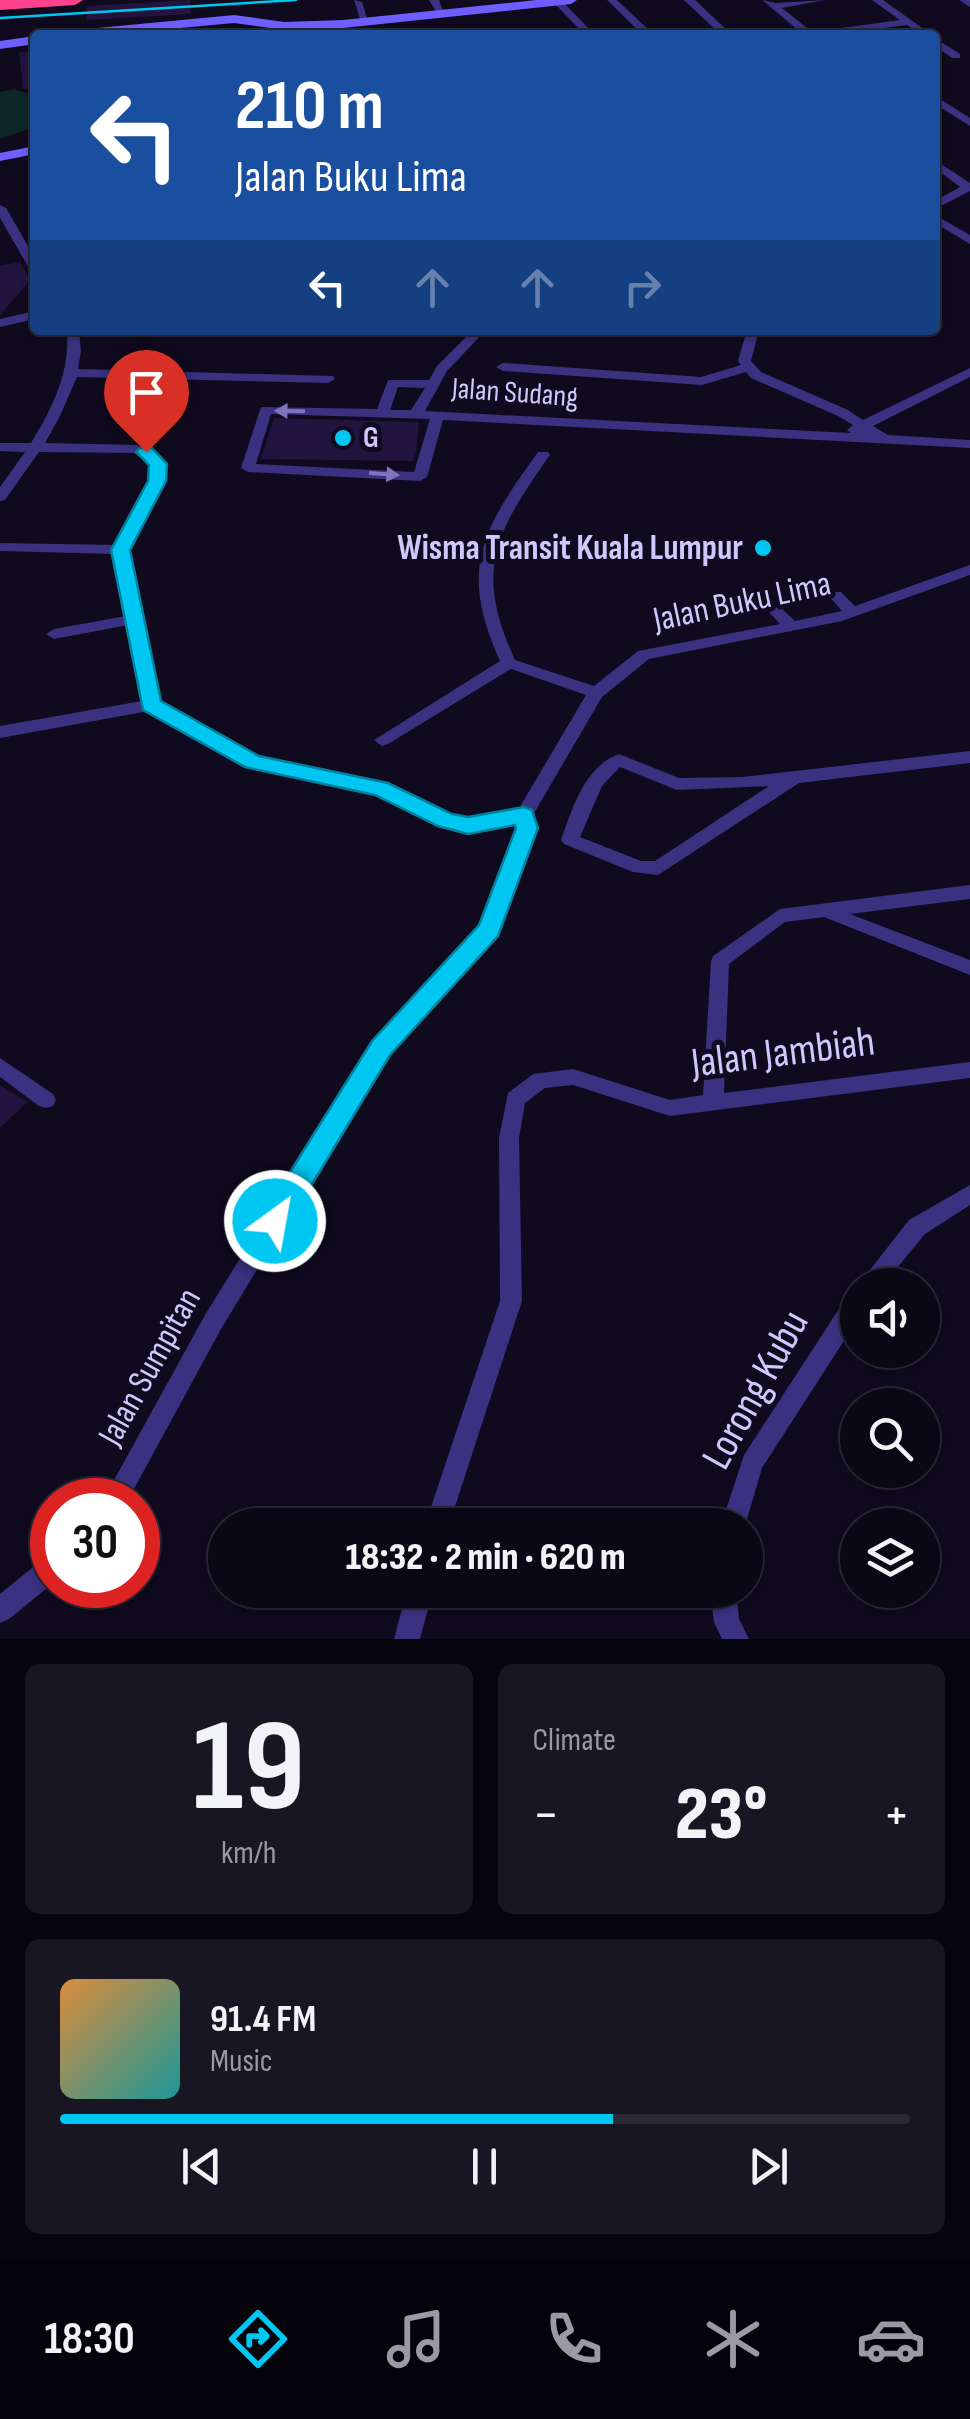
<!DOCTYPE html>
<html lang="en">
<head>
<meta charset="utf-8">
<style>
  body { margin:0; font-family:"Sofia Sans Condensed",sans-serif; background:#191623; color:#f1f3f6; height:100vh; display:flex; flex-direction:column; font-size:38px; white-space:nowrap }
  * { box-sizing:border-box; margin:0 }
  p { font-size:32px; color:#9a9aa1 }
  .icon { flex:none; width:55px; height:55px; fill:none; stroke:currentColor; stroke-width:2; stroke-linecap:round; stroke-linejoin:round }
  .map { position:relative; height:1639px; overflow:hidden }
  .drawer { display:flex; flex-direction:column; gap:25px; padding:25px; background:#06040c; flex:1 }
  .drawer>* { flex:none }
  .guide { position:absolute; left:30px; top:30px; width:910px; height:305px; border-radius:10px; box-shadow:0 2px 8px #0004,0 0 0 2px #2b2935; background:#1a4fa0; color:#fff; overflow:hidden }
  .buttons { position:absolute; left:840px; top:1268px; display:grid; gap:20px }
  .buttons a { display:grid; place-items:center; width:100px; height:100px; border-radius:50%; background:#0b0816; box-shadow:0 2px 8px #0004,0 0 0 2px #2b2935; font-size:50px }
  .speed { position:absolute; left:30px; top:1478px; display:flex; gap:20px; font-size:50px; font-weight:700; text-align:center }
  .speed>* { display:grid; place-content:center; width:130px; height:130px; border-radius:50%; background:#0b0816; box-shadow:0 2px 8px #0004,0 0 0 2px #2b2935; line-height:1 }
  .speed .limit { border:15px solid #d22; background:#fff; color:#111 }
  .pin { position:absolute; display:grid; place-items:center; width:85px; height:85px; color:#fff; margin:-102px -42px; border-radius:50% 50% 50% 0; rotate:-45deg; box-shadow:0 0 10px #0007 }
  .pin .icon { rotate:45deg }
  .me { position:absolute; width:110px; margin:-55px; rotate:32deg; stroke-linejoin:round; filter:drop-shadow(0 0 8px #0008) }
  .turn { display:flex; align-items:center; gap:35px; height:210px; padding:0 40px; font-size:45px }
  .turn .icon { width:130px; height:130px; stroke-width:2.5 }
  .turn b { display:block; font-size:70px; line-height:85px }
  .lanes { display:flex; align-items:center; height:95px; padding:0 40px; background:#0003; justify-content:center; gap:50px; direction:ltr }
  .lanes .off { opacity:.35 }
  .big { font-size:75px; font-weight:800; line-height:1.1 }
  .drawer .tile { flex:1; display:flex; flex-direction:column; justify-content:center; gap:15px; min-width:0; padding:0 35px; border-radius:15px; background:#191623 }
  .drawer .dial { align-items:center; gap:0 }
  .dial b { font-size:130px; line-height:1 }
  .song { display:flex; align-items:center; gap:30px }
  .cover { width:120px; height:120px; border-radius:15px; background:linear-gradient(135deg,hsl(30 70% 55%),hsl(180 70% 35%)) }
  .played { height:10px; border-radius:5px; background:linear-gradient(90deg,#00c7f2 65%,#2b2935 65%) }
  .keys { display:flex; justify-content:space-around; direction:ltr }
  .heat { display:flex; justify-content:space-between; align-items:center; font-size:55px; direction:ltr }
  .drawer .tiles { flex:1; display:grid; gap:25px; grid-template-columns:1fr 1fr }
  .tile:last-child { grid-column:span 2 }
  .trip { position:absolute; left:208px; top:1508px; width:555px; height:100px; border-radius:50px; background:#0b0816; box-shadow:0 2px 8px #0004,0 0 0 2px #2b2935; font-weight:800; line-height:100px; text-align:center }
  .tabs { display:flex; height:160px; justify-content:space-around; align-items:center; background:#040309; color:#9a9aa1 }
  .tabs .icon { width:70px; height:70px }
  .tabs .on { color:#00c7f2 }
  .tabs b { font-size:45px; color:#f1f3f6 }
  .map>svg:first-child { display:block }
  .green { fill:#0d2728 }
  .building { fill:#211540 }
  .lines { fill:none; stroke-linecap:round; stroke-linejoin:round }
  .street { fill:#3a3180; fill-rule:evenodd }
  .secondary { fill:#6e5eff; fill-rule:evenodd }
  .highway { fill:#ff428e; fill-rule:evenodd }
  .tram { stroke:#00c7f2; stroke-width:2.5 }
  .oneway { fill:#7e74b9 }
  .route { fill:#00c7f2; stroke:#00819d; stroke-width:2.5 }
  .poi-dot { fill:#00c7f2; stroke:#0f0a1e; stroke-width:4 }
  .labels { text-anchor:middle; dominant-baseline:central; stroke-width:10; stroke-linejoin:round; paint-order:stroke }
  .far-street-label { font-size:30px; fill:#d1c7ff; stroke:#0f0a1e }
  .far-poi-label { font-size:30px; font-weight:bold; fill:#d1c7ff; stroke:#0f0a1e; text-anchor:start }
  .poi-label { font-size:35px; font-weight:bold; fill:#d1c7ff; stroke:#0f0a1e; text-anchor:end }
  .street-label { font-size:35px; fill:#d1c7ff; stroke:#0f0a1e }
  .near-street-label { font-size:42px; fill:#d1c7ff; stroke:#0f0a1e }
</style>
</head>
<body>
<div class="map">
<svg width="970" height="1639" viewBox="0 0 970 1639">
  <rect width="100%" height="100%" fill="#0f0a1e"/>
  <!-- green -->
  <path class="green" d="M 14,89 L 35,96 L 35,127 L 0,139 L 0,92 Z"/>
  <!-- building -->
  <path class="building" d="M 190,0 L 191,14 L 86,20 L 87,6 Z
    M 35,51 L 35,88 L 23,89 L 19,52 Z
    M 20,262 L 30,280 L 0,315 L 0,266 Z
    M 274,418 L 419,422 L 416,452 L 413,461 L 261,459 Z
    M 0,1085 L 27,1102 L 0,1128 Z"/>
  <g class="lines">
    <!-- street -->
    <path class="street" d="M 354,0 L 362,2 L 369,24 L 361,22 Z
      M 429,0 L 439,0 L 445,17 L 439,17 Z
      M 555,0 L 561,0 L 595,35 L 585,35 L 555,4 Z
      M 607,0 L 617,0 L 654,35 L 643,35 Z
      M 684,0 L 695,0 L 732,35 L 721,35 Z
      M 762,0 L 776,3 L 825,0 L 782,8 L 812,32 L 900,20 L 872,0 L 883,0 L 932,35 L 921,35 L 907,25 L 832,35 L 804,35 Z
      M 959,0 L 970,0 L 970,7 Z
      M 935,38 L 960,54 L 960,58 L 952,58 L 935,46 Z
      M 935,96 L 970,118 L 970,126 L 935,104 Z
      M 935,160 L 970,183 L 970,191 L 935,209 L 935,201 L 960,187 L 935,168 Z
      M 0,205 L 6,208 L 35,258 L 35,272 L 29,268 L 0,218 Z
      M 935,215 L 970,235 L 970,244 L 935,223 Z
      M 35,311 L 35,319 L 0,327 L 0,319 Z
      M 67,330 L 79,330 L 81,351 L 78,369 L 333,376 L 335,379 L 328,383 L 77,377 L 59,418 L 45,443 L 137,445 L 165,464 L 164,481 L 128,550 L 159,702 L 258,757 L 386,784 L 449,815 L 487,819 L 518,810 L 586,695 L 511,669 L 388,744 L 382,746 L 374,740 L 500,661 C 458,568 482,530 538,452 L 548,452 L 550,455 C 496,532 473,569 515,660 L 594,686 L 638,651 L 780,624 L 767,610 L 770,607 L 780,607 L 795,621 L 842,611 L 828,595 L 831,592 L 841,592 L 855,606 L 970,565 L 970,575 L 842,621 L 649,659 L 602,697 L 533,815 L 536,828 L 496,934 L 388,1054 L 221,1329 L 128,1500 L 103,1500 L 205,1315 L 374,1042 L 481,926 L 518,828 L 517,823 L 487,831 L 440,825 L 376,793 L 247,766 L 149,711 L 0,738 L 0,726 L 142,701 L 128,625 L 54,639 L 46,634 L 54,629 L 126,616 L 114,554 L 0,551 L 0,543 L 116,545 L 150,481 L 151,465 L 134,453 L 39,452 L 5,500 L 0,501 L 0,487 L 25,452 L 0,451 L 0,443 L 31,443 C 53,407 70,373 67,330 Z
      M 473,330 L 486,330 L 447,371 L 425,411 L 851,433 L 847,430 L 853,425 L 838,416 L 751,378 L 746,372 L 702,385 L 503,371 L 496,367 L 503,363 L 701,377 L 741,365 L 738,361 L 747,330 L 759,330 L 751,361 L 761,372 L 848,410 L 863,420 L 970,368 L 970,377 L 873,426 L 888,435 L 970,440 L 970,448 L 443,420 L 427,477 L 420,481 L 248,472 L 241,468 L 261,407 L 377,409 L 388,380 L 429,380 L 437,366 ZM 398,387 L 425,388 L 411,410 L 390,410 ZM 271,414 L 430,419 L 414,472 L 256,464 Z
      M 970,751 L 970,763 L 799,783 L 658,875 L 633,872 L 564,844 L 561,840 C 572,809 585,766 619,754 L 679,778 L 743,777 ZM 620,767 L 677,790 L 769,786 L 655,861 L 641,861 L 580,837 L 602,786 Z
      M 970,885 L 970,899 L 850,914 L 970,960 L 970,975 L 824,917 L 785,922 L 729,964 L 724,1093 L 970,1062 L 970,1078 L 670,1116 L 573,1085 L 545,1088 L 525,1103 L 519,1138 L 522,1301 L 449,1525 L 425,1525 L 500,1301 L 499,1138 L 508,1093 L 533,1074 L 573,1069 L 670,1100 L 703,1095 L 711,961 L 713,956 L 780,909 Z
      M 0,1058 L 53,1094 L 56,1100 L 53,1106 L 46,1108 L 39,1106 L 0,1077 Z
      M 970,1185 L 970,1205 L 925,1234 L 883,1285 L 858,1285 L 909,1220 Z
      M 858,1289 L 858,1319 L 762,1468 L 745,1526 L 721,1525 L 744,1455 L 850,1292 Z
      M 52,1556 L 52,1584 L 9,1619 L 0,1623 L 0,1594 L 43,1559 Z
      M 407,1590 L 433,1590 L 420,1639 L 394,1639 Z
      M 710,1590 L 736,1590 L 739,1619 L 749,1639 L 722,1639 L 714,1622 Z"/>
    <!-- secondary -->
    <path class="secondary" d="M 536,0 L 577,0 L 571,4 L 343,28 L 284,30 L 234,23 L 105,35 L 60,35 L 66,31 L 234,15 L 284,22 L 343,20 Z
      M 35,36 L 35,44 L 0,49 L 0,41 Z
      M 35,146 L 35,154 L 0,161 L 0,153 Z"/>
    <!-- highway -->
    <path class="highway" d="M 0,0 L 83,0 L 75,5 L 0,10 Z"/>
    <!-- tram -->
    <path class="tram" d="M 0,18 L 296,0"/>
  </g>
  <!-- one-way arrows -->
  <defs><path id="oneway-solid" d="M-6-.8H1V-3.2L6.5 0L1 3.2V.8H-6Z" transform="scale(2.5)"/></defs>
  <g class="oneway">
    <use href="#oneway-solid" transform="translate(290 411) rotate(-179)"/>
    <use href="#oneway-solid" transform="translate(384 474) rotate(4)"/>
  </g>
  <!-- route -->
  <path class="route" d="M 139,448 L 152,448 L 167,464 L 166,481 L 130,550 L 161,701 L 259,756 L 388,783 L 452,814 L 468,817 L 524,807 L 532,810 L 538,828 L 498,936 L 390,1055 L 285,1229 L 275,1233 L 265,1229 L 261,1221 L 265,1212 L 372,1041 L 479,925 L 516,828 L 515,825 L 468,834 L 438,826 L 375,795 L 245,767 L 143,710 L 111,550 L 148,481 L 149,465 L 136,452 Z"/>
  <!-- markers -->
  <g class="poi-dot">
    <circle cx="343" cy="438" r="10"/>
    <circle cx="763" cy="548" r="10"/>
  </g>
  <g class="labels">
    <!-- far-street labels -->
    <g class="far-street-label">
      <text transform="translate(515 393) rotate(4)">Jalan Sudang</text>
    </g>
    <!-- far-poi labels -->
    <g class="far-poi-label">
      <text x="363" y="438">G</text>
    </g>
    <!-- poi labels -->
    <g class="poi-label">
      <text x="743" y="548">Wisma Transit Kuala Lumpur</text>
    </g>
    <!-- street labels -->
    <g class="street-label">
      <text transform="translate(742 602) rotate(-12)">Jalan Buku Lima</text>
      <text transform="translate(150 1367) rotate(-61)">Jalan Sumpitan</text>
    </g>
    <!-- near-street labels -->
    <g class="near-street-label">
      <text transform="translate(783 1053) rotate(-7)">Jalan Jambiah</text>
      <text transform="translate(756 1390) rotate(-61)">Lorong Kubu</text>
    </g>
  </g>
</svg>
<div class="buttons">
<a><svg class="icon" aria-label="sound" viewBox="0 0 24 24"><path d="M4 9h4l5-4v14l-5-4H4zM17 9q2 3 0 6"/></svg></a>
<a><svg class="icon" aria-label="search" viewBox="0 0 24 24"><circle cx="10" cy="10" r="6"/><path d="M15 15l6 6"/></svg></a>
<a><svg class="icon" aria-label="layers" viewBox="0 0 24 24"><path d="M12 4l9 5-9 5-9-5zM3 14l9 5 9-5"/></svg></a>
</div>
<div class="speed"><div class="limit">30</div></div>
<div class="pin" style="left:146px;top:452px;background:#d93025"><svg class="icon" aria-label="arrive" viewBox="0 0 24 24"><path d="M6 21V4h12l-3 4 3 4H6"/></svg></div>
<svg class="me" style="left:275px;top:1221px" viewBox="-20 -20 40 40"><circle r="17" fill="#00c7f2" stroke="#fff" stroke-width="3"/><path d="M0-11L8 9 0 5-8 9z" fill="#fff"/></svg>
<div class="trip">18:32 · 2 min · 620 m</div>
<div class="guide">
<div class="turn"><svg class="icon" aria-label="left" viewBox="0 0 24 24"><path d="M17 20v-9H6M10 6l-5 5 5 5"/></svg><div><b>210 m</b>Jalan Buku Lima</div></div>
<div class="lanes"><svg class="icon" aria-label="left" viewBox="0 0 24 24"><path d="M17 20v-9H6M10 6l-5 5 5 5"/></svg><svg class="icon off" aria-label="ahead" viewBox="0 0 24 24"><path d="M12 20V5M6 11l6-6 6 6"/></svg><svg class="icon off" aria-label="ahead" viewBox="0 0 24 24"><path d="M12 20V5M6 11l6-6 6 6"/></svg><svg class="icon off" aria-label="right" viewBox="0 0 24 24"><path d="M7 20v-9h11M14 6l5 5-5 5"/></svg></div>
</div>
</div>
<section class="drawer">
<div class="tiles">
<div class="tile dial"><b>19</b><p>km/h</p></div>
<div class="tile"><p>Climate</p>
<div class="heat"><a>−</a><b class="big">23°</b><a>+</a></div>
</div>
<div class="tile">
<div class="song"><i class="cover"></i><div><b>91.4 FM</b><p>Music</p></div></div>
<div class="played"></div>
<div class="keys"><svg class="icon" aria-label="previous" viewBox="0 0 24 24"><path d="M18 5L8 12l10 7zM5 5v14"/></svg><svg class="icon" aria-label="pause" viewBox="0 0 24 24"><path d="M8 5v14M16 5v14"/></svg><svg class="icon" aria-label="next" viewBox="0 0 24 24"><path d="M6 5l10 7-10 7zM19 5v14"/></svg></div>
</div>
</div>
</section>
<nav class="tabs">
<b>18:30</b>
<svg class="icon on" aria-label="directions" viewBox="0 0 24 24"><path d="M12 3l9 9-9 9-9-9zM9 14v-3h6M13 9l2 2-2 2"/></svg>
<svg class="icon" aria-label="music" viewBox="0 0 24 24"><path d="M9 18V5l10-2v13"/><circle cx="6" cy="18" r="3"/><circle cx="16" cy="16" r="3"/></svg>
<svg class="icon" aria-label="phone" viewBox="0 0 24 24"><path d="M5 4h4l2 5-3 2q2 4 5 5l2-3 5 2v4C11 20 4 13 5 4z"/></svg>
<svg class="icon" aria-label="climate" viewBox="0 0 24 24"><path d="M12 3v18M4 7l16 10M4 17L20 7"/></svg>
<svg class="icon" aria-label="car" viewBox="0 0 24 24"><path d="M5 17H2v-5l4-1 3-4h7l3 4 3 1v5h-3M9 17h6M6 11h13"/><circle cx="7" cy="17" r="2"/><circle cx="17" cy="17" r="2"/></svg>
</nav>
</body>
</html>
